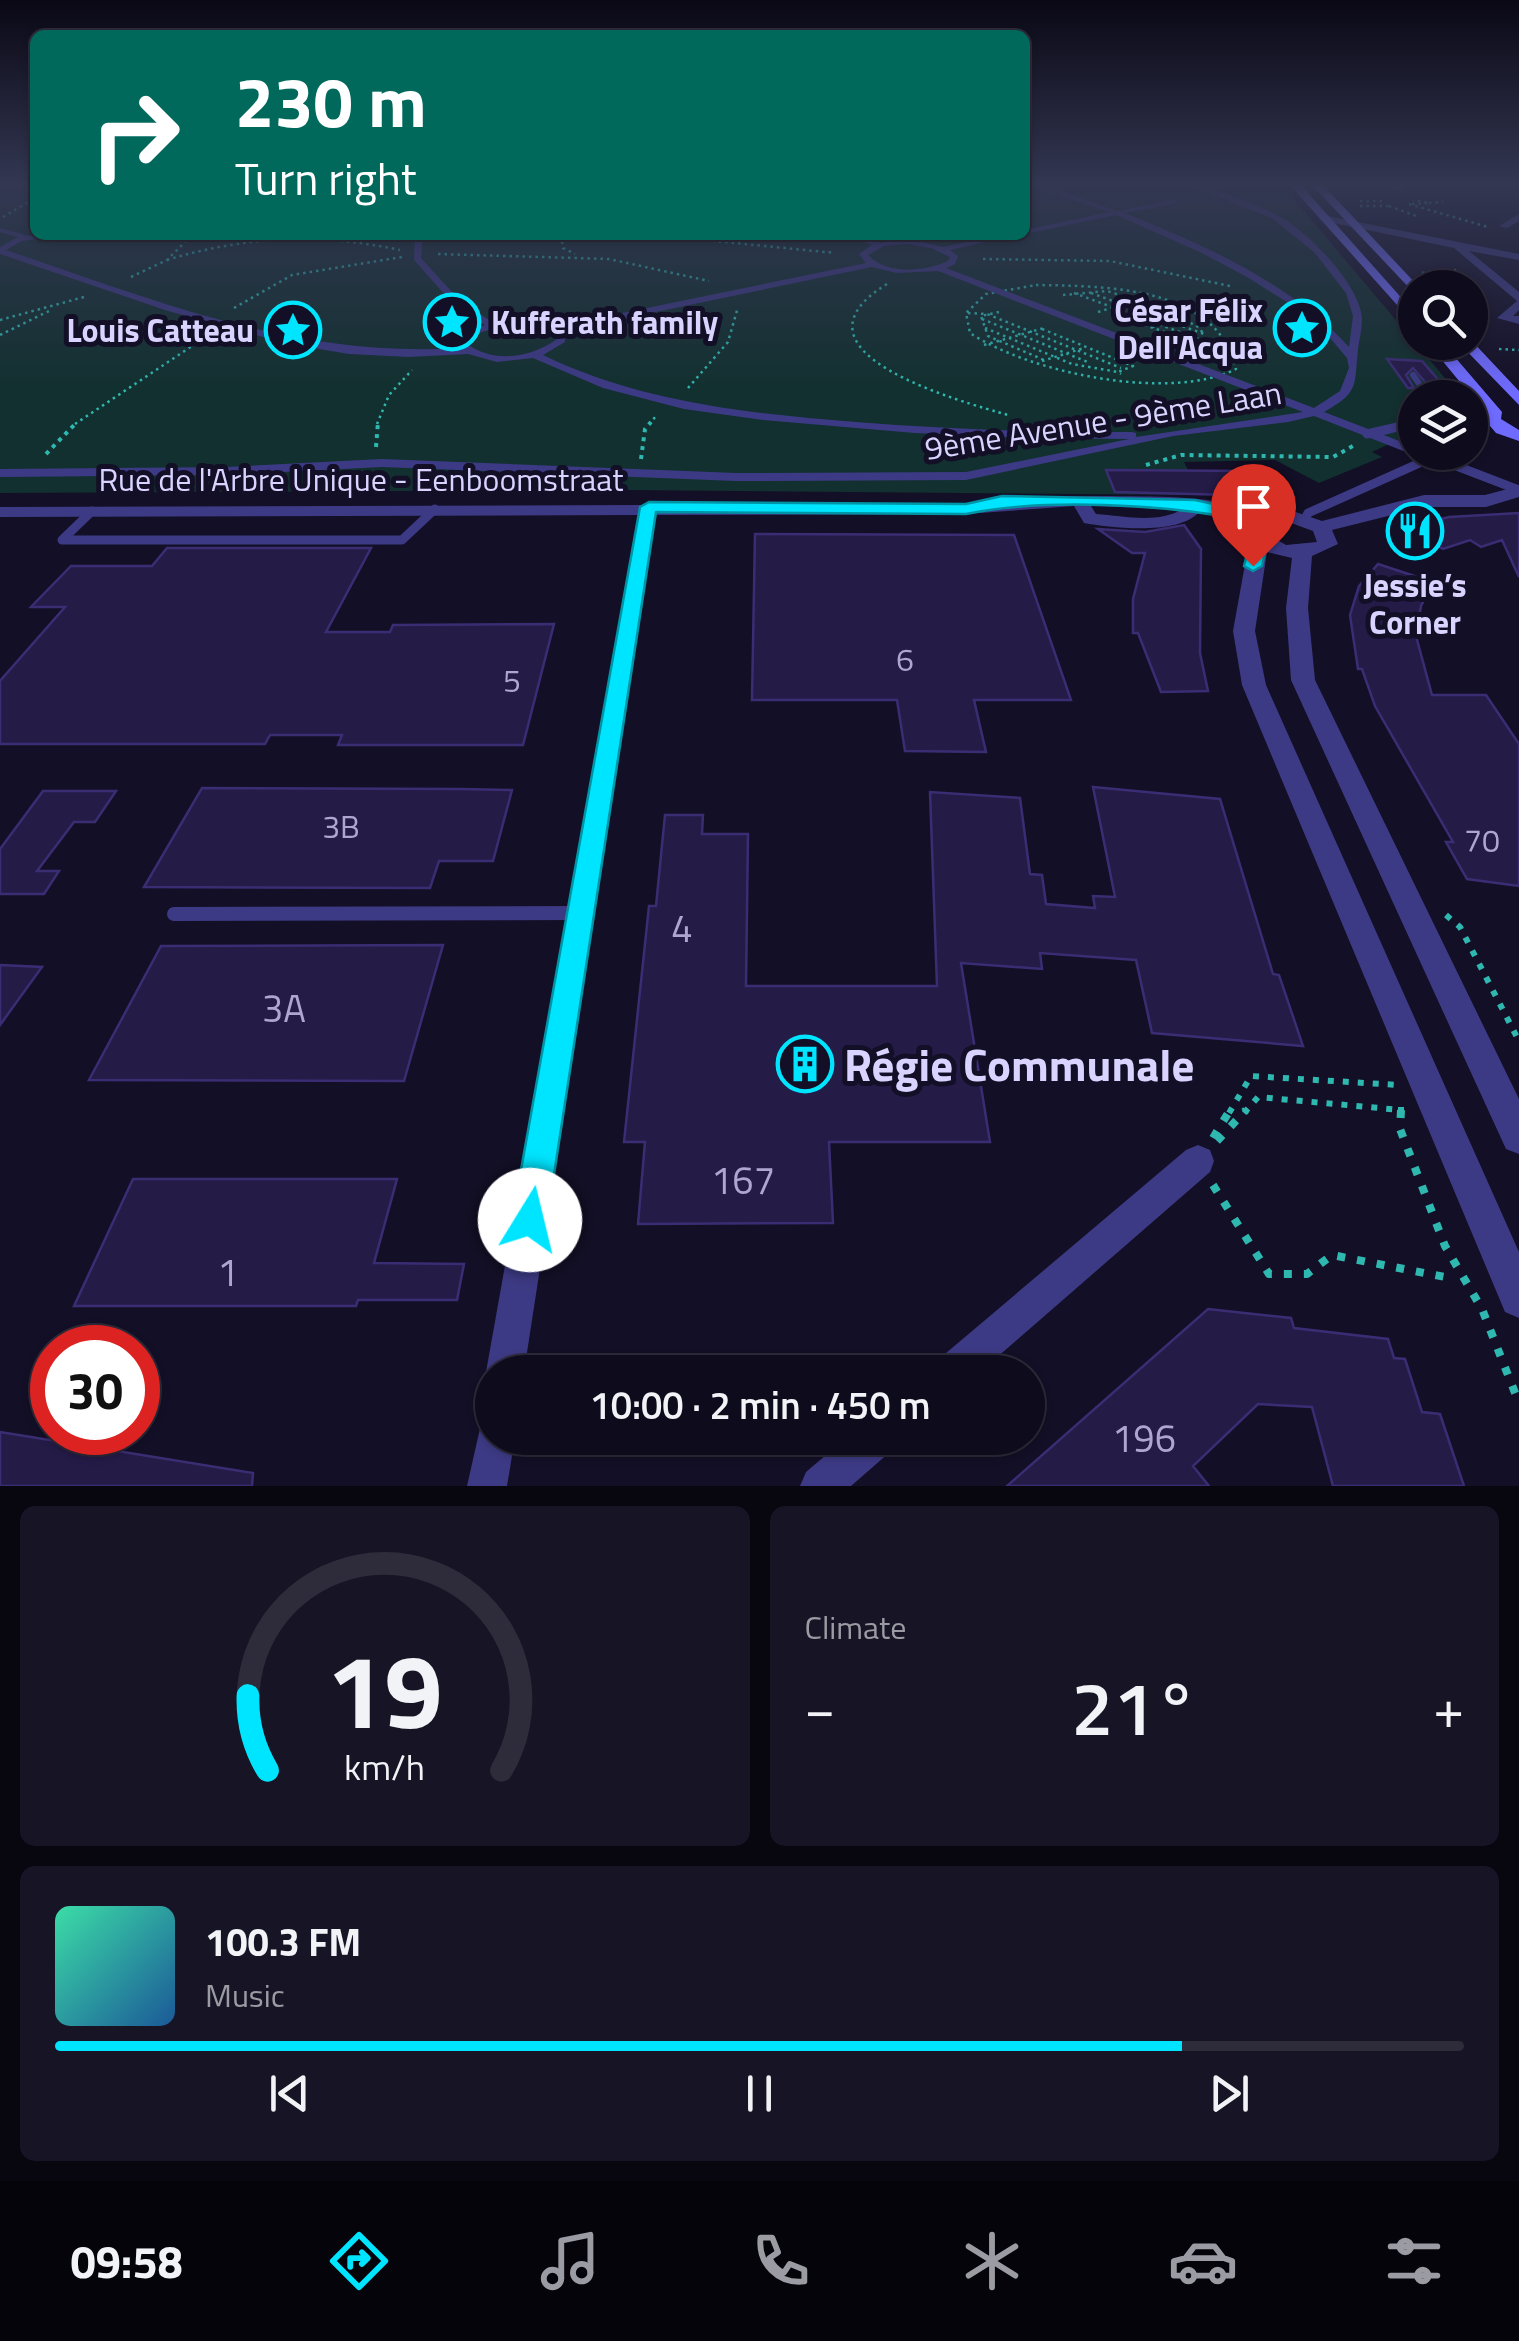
<!DOCTYPE html>
<html lang="en">
<head>
<meta charset="utf-8">
<style>
  body { margin:0; font-family:"Titillium Web",sans-serif; background:#171425; color:#f1f3f6; height:100vh; display:flex; flex-direction:column; font-size:38px; white-space:nowrap }
  * { box-sizing:border-box; margin:0 }
  p { font-size:32px; color:#9b9ba3 }
  .icon { flex:none; width:55px; height:55px; fill:none; stroke:currentColor; stroke-width:2; stroke-linecap:round; stroke-linejoin:round }
  .map { position:relative; height:1486px; overflow:hidden }
  .sheet { display:flex; flex-direction:column; gap:20px; padding:20px; background:#08060f; flex:1 }
  .sheet>* { flex:none }
  .guide { position:absolute; left:30px; top:30px; width:1000px; height:210px; border-radius:15px; box-shadow:0 2px 8px #0004,0 0 0 2px #2e2b3b; background:#00695c; color:#fff; overflow:hidden }
  .tools { position:absolute; left:1398px; top:270px; display:grid; gap:20px }
  .tools a { display:grid; place-items:center; width:90px; height:90px; border-radius:50%; background:#0e0b1c; box-shadow:0 2px 8px #0004,0 0 0 2px #2e2b3b; font-size:50px }
  .speed { position:absolute; left:30px; top:1325px; display:flex; gap:20px; font-size:50px; font-weight:700; text-align:center }
  .speed>* { display:grid; place-content:center; width:130px; height:130px; border-radius:50%; background:#0e0b1c; box-shadow:0 2px 8px #0004,0 0 0 2px #2e2b3b; line-height:1 }
  .speed .limit { border:15px solid #d22; background:#fff; color:#111 }
  .pin { position:absolute; display:grid; place-items:center; width:85px; height:85px; color:#fff; margin:-102px -42px; border-radius:50% 50% 50% 0; rotate:-45deg; box-shadow:0 0 10px #0007 }
  .pin .icon { rotate:45deg }
  .me { position:absolute; width:110px; margin:-55px; rotate:9deg; stroke-linejoin:round; filter:drop-shadow(0 0 8px #0008) }
  .turn { display:flex; align-items:center; gap:35px; height:210px; padding:0 40px; font-size:45px }
  .turn .icon { width:130px; height:130px; stroke-width:2.5 }
  .turn b { display:block; font-size:70px; line-height:85px }
  .big { font-size:75px; font-weight:600; line-height:1.1 }
  .sheet .tile { flex:1; display:flex; flex-direction:column; justify-content:center; gap:15px; min-width:0; padding:0 35px; border-radius:15px; background:#171425 }
  .sheet .dial { align-items:center; gap:0 }
  .dial svg { height:260px; overflow:visible; fill:none; stroke:#2e2b3b; stroke-width:7; stroke-linecap:round; text-anchor:middle }
  .dial text { fill:#f1f3f6; stroke:none }
  .song { display:flex; align-items:center; gap:30px }
  .cover { width:120px; height:120px; border-radius:15px; background:linear-gradient(135deg,hsl(160 70% 55%),hsl(210 70% 35%)) }
  .played { height:10px; border-radius:5px; background:linear-gradient(90deg,#00e5ff 80%,#2e2b3b 80%) }
  .keys { display:flex; justify-content:space-around; direction:ltr }
  .heat { display:flex; justify-content:space-between; align-items:center; font-size:55px; direction:ltr }
  .sheet .tiles { flex:1; display:grid; gap:20px; grid-template-columns:1fr 1fr }
  .tile:last-child { grid-column:span 2 }
  .trip { position:absolute; left:475px; top:1355px; width:570px; height:100px; border-radius:50px; background:#0e0b1c; box-shadow:0 2px 8px #0004,0 0 0 2px #2e2b3b; font-weight:600; line-height:100px; text-align:center }
  .tabs { display:flex; height:160px; justify-content:space-around; align-items:center; background:#06040b; color:#9b9ba3 }
  .tabs .icon { width:70px; height:70px }
  .tabs .active { color:#00e5ff }
  .tabs b { font-size:45px; color:#f1f3f6 }
  .map>svg:first-child { display:block }
  .green { fill:#12302f }
  .building { fill:#241b47; stroke:#3b2d73; stroke-width:2.5 }
  .lines { fill:none; stroke-linecap:round; stroke-linejoin:round }
  .path-far3 { stroke:#2fb8b0; stroke-width:2.5; stroke-dasharray:2.5 4; stroke-linecap:butt }
  .path-far2 { stroke:#2fb8b0; stroke-width:4; stroke-dasharray:4 5; stroke-linecap:butt }
  .path-far1 { stroke:#2fb8b0; stroke-width:6; stroke-dasharray:6 9; stroke-linecap:butt }
  .path { stroke:#2fb8b0; stroke-width:8; stroke-dasharray:8 12; stroke-linecap:butt }
  .service-far3 { stroke:#3d3a85; stroke-width:5 }
  .service-far2 { stroke:#3d3a85; stroke-width:6 }
  .service-far1 { stroke:#3d3a85; stroke-width:9 }
  .service { stroke:#3d3a85; stroke-width:14 }
  .pedestrian { fill:#3d3a85; fill-rule:evenodd }
  .minor { fill:#3d3a85; fill-rule:evenodd }
  .tertiary { fill:#3d3a85; fill-rule:evenodd }
  .secondary { fill:#6f6bff; fill-rule:evenodd }
  .route { fill:#00e5ff; stroke:#0095a6; stroke-width:2.5 }
  .labels { text-anchor:middle; dominant-baseline:central; stroke-width:10; stroke-linejoin:round; paint-order:stroke }
  .far-poi-label { font-size:32px; font-weight:bold; fill:#d9d4ff; stroke:#130f26; text-anchor:end }
  .far-street-label { font-size:32px; fill:#d9d4ff; stroke:#130f26 }
  .number-label { font-size:32px; fill:#aca6d1 }
  .near-number-label { font-size:38px; fill:#aca6d1 }
  .near-poi-label { font-size:45px; font-weight:bold; fill:#d9d4ff; stroke:#130f26; text-anchor:start }
</style>
</head>
<body>
<div class="map">
<svg width="1519" height="1486" viewBox="0 0 1519 1486">
  <rect width="100%" height="100%" fill="#130f26"/>
  <!-- green -->
  <path class="green" d="M 0,184 L 35,184 L 35,235 L 1025,235 L 1025,184 L 1281,184 L 1461,397 L 1415,398 L 1415,432 L 1372,452 L 1382,457 L 1319,483 L 1275,460 L 1184,462 L 1200,495 L 626,490 L 0,493 Z"/>
  <!-- building -->
  <path class="building" d="M 1387,359 L 1422,361 L 1447,390 L 1431,389 L 1413,368 L 1406,375 L 1414,388 L 1408,388 Z
    M 1106,470 L 1251,471 L 1268,496 L 1115,492 Z
    M 1519,513 L 1519,577 L 1502,540 L 1481,547 L 1470,540 L 1443,549 L 1405,528 L 1449,517 Z
    M 1184,525 L 1201,549 L 1200,653 L 1208,691 L 1161,692 L 1138,633 L 1133,633 L 1133,599 L 1145,553 L 1132,553 L 1098,529 L 1145,532 Z
    M 755,534 L 1014,535 L 1071,700 L 974,700 L 986,752 L 905,751 L 897,700 L 752,700 Z
    M 167,548 L 371,548 L 326,632 L 390,632 L 393,625 L 554,624 L 523,745 L 338,745 L 342,735 L 270,735 L 265,744 L 0,744 L 0,681 L 65,607 L 31,607 L 71,566 L 152,566 Z
    M 1378,564 L 1433,582 L 1421,606 L 1416,636 L 1432,695 L 1486,695 L 1519,744 L 1519,886 L 1467,879 L 1446,842 L 1453,842 L 1375,706 L 1362,669 L 1358,669 L 1350,615 L 1359,586 Z
    M 1093,787 L 1220,799 L 1273,974 L 1279,975 L 1303,1046 L 1152,1033 L 1136,960 L 1040,953 L 1042,969 L 961,963 L 990,1142 L 829,1142 L 833,1223 L 638,1224 L 645,1142 L 624,1142 L 649,906 L 656,906 L 665,815 L 703,815 L 702,834 L 748,834 L 746,986 L 937,986 L 930,792 L 1020,798 L 1030,874 L 1042,875 L 1046,904 L 1095,908 L 1093,896 L 1115,897 Z
    M 202,788 L 462,789 L 512,790 L 493,861 L 439,861 L 430,888 L 144,887 Z
    M 43,791 L 116,791 L 95,822 L 74,822 L 37,871 L 59,871 L 44,894 L 0,894 L 0,849 Z
    M 443,945 L 404,1081 L 89,1080 L 161,946 Z
    M 0,965 L 42,967 L 0,1025 Z
    M 133,1179 L 397,1179 L 374,1263 L 464,1264 L 457,1300 L 358,1300 L 356,1306 L 74,1306 Z
    M 1208,1309 L 1291,1318 L 1294,1328 L 1388,1339 L 1394,1358 L 1405,1359 L 1422,1412 L 1440,1414 L 1464,1486 L 1333,1486 L 1312,1407 L 1258,1404 L 1193,1466 L 1209,1486 L 1007,1486 Z
    M 0,1432 L 253,1473 L 252,1486 L 0,1486 Z"/>
  <g class="lines">
    <!-- path-far3 -->
    <path class="path-far3" d="M 0,185 L 35,185
      M 1360,201 L 1384,201
      M 1429,203 L 1443,202
      M 1409,204 L 1488,227
      M 1412,204 L 1429,203 L 1413,200
      M 1360,206 L 1389,206
      M 1389,206 L 1419,217
      M 3,217 L 35,198
      M 561,235 L 563,248 L 575,254
      M 654,235 L 835,253
      M 438,254 L 609,259 L 709,281
      M 983,259 L 1110,261 L 1230,286
      M 167,260 C 245,236 321,233 400,250
      M 1422,273 L 1456,270
      M 131,277 L 167,260 L 192,235
      M 887,284 C 776,352 963,402 1008,415
      M 1036,285 C 1105,286 1218,286 1236,369 C 1170,402 1030,373 970,333 L 966,313 L 986,294 Z
      M 1074,293 L 1204,341
      M 1091,293 L 1204,334
      M 1063,295 L 1107,291 L 1187,316
      M 1117,297 L 1196,325 L 1203,333
      M 234,308 L 292,275 L 402,257
      M 999,312 L 981,316 L 988,336 L 1044,360
      M 1098,312 L 1140,299
      M 968,313 L 987,314 L 1121,368
      M 1120,316 L 1198,344 L 1226,341
      M 982,319 L 1090,363
      M 0,320 L 84,297
      M 1152,327 L 1185,317
      M 985,328 L 1072,364 L 1118,372
      M 1042,329 L 1133,366 L 1118,372 L 1121,374
      M 0,335 L 51,310
      M 984,345 L 1044,328
      M 1499,349 L 1519,350
      M 1042,361 L 1084,348
      M 688,388 L 728,342 L 738,307
      M 75,424 L 210,334
      M 377,424 L 389,395 L 412,370
      M 649,424 L 657,415"/>
    <!-- path-far2 -->
    <path class="path-far2" d="M 376,447 L 378,422
      M 46,454 L 77,422
      M 641,459 L 645,429 L 651,422
      M 1146,465 L 1181,455 L 1333,457 L 1353,446"/>
    <!-- path-far1 -->
    <path class="path-far1" d="M 1446,915 L 1460,927 L 1519,1041
      M 1229,1113 L 1251,1076 L 1398,1085
      M 1244,1113 L 1258,1097 L 1401,1110
      M 1401,1113 L 1401,1105"/>
    <!-- path -->
    <path class="path" d="M 1401,1110 L 1400,1129 L 1445,1246 L 1482,1309 L 1519,1403
      M 1213,1138 L 1230,1110
      M 1217,1141 L 1246,1110
      M 1213,1185 L 1269,1274 L 1307,1274 L 1332,1255 L 1445,1277"/>
    <!-- service-far3 -->
    <path class="service-far3" d="M 1388,184 L 1401,189"/>
    <!-- service-far2 -->
    <path class="service-far2" d="M 1413,375 L 1429,398
      M 1410,424 L 1415,423"/>
    <!-- service-far1 -->
    <path class="service-far1" d="M 1367,434 L 1415,423
      M 92,511 L 62,540 L 402,540 L 435,509
      M 1305,519 L 1308,513 L 1433,457 L 1519,490"/>
    <!-- service -->
    <path class="service" d="M 174,914 L 579,913"/>
    <!-- pedestrian -->
    <path class="pedestrian" d="M 1025,184 L 1064,192 L 1117,211 L 1177,199 L 1177,203 L 1125,213 C 1204,245 1291,283 1349,347 L 1353,316 L 1346,293 L 1314,252 L 1273,219 L 1188,184 L 1198,184 C 1224,194 1253,202 1277,215 C 1307,231 1354,279 1361,312 C 1364,324 1359,338 1358,350 C 1354,386 1360,392 1324,412 L 1415,447 L 1415,452 L 1420,452 L 1411,454 L 1314,416 L 1288,422 L 1173,436 L 966,480 L 736,481 L 382,467 L 226,475 L 0,477 L 0,469 L 226,467 L 382,459 L 736,473 L 966,472 L 1129,439 L 1023,438 L 915,433 L 763,420 L 684,409 L 603,388 L 533,358 L 497,362 L 468,354 L 409,357 L 349,354 L 289,344 L 168,311 L 0,254 L 0,247 L 18,237 L 0,232 L 0,228 L 29,236 L 71,235 L 22,241 L 6,250 C 160,302 295,358 460,348 L 456,344 L 465,331 L 485,325 L 455,306 L 414,260 L 415,235 L 423,235 L 421,258 L 461,302 L 494,323 C 516,316 538,319 559,326 L 866,263 L 859,254 L 872,245 L 848,235 L 859,235 L 880,243 L 908,239 L 943,247 L 1001,235 L 1016,235 L 950,250 L 958,256 L 955,264 L 946,268 L 1314,408 L 1340,391 L 1349,368 L 1347,358 L 1325,332 L 1290,304 L 1247,277 L 1200,252 L 1116,215 L 1025,234 L 1025,230 L 1109,212 ZM 908,244 L 931,248 L 950,257 L 948,261 C 924,272 887,275 868,255 L 884,246 ZM 872,267 L 897,273 L 938,271 L 1303,412 L 1136,437 L 1136,433 L 1132,432 C 1040,433 948,429 856,422 C 748,413 642,403 543,355 L 565,342 L 564,331 ZM 506,325 L 536,325 L 555,331 L 557,339 C 531,358 493,364 466,343 L 472,335 Z"/>
    <!-- minor -->
    <path class="minor" d="M 1519,214 L 1519,221 L 1507,228 L 1499,226 Z
      M 1322,215 L 1519,254 L 1519,260 L 1469,251 L 1519,292 L 1519,310 L 1513,316 L 1519,316 L 1519,324 L 1497,318 L 1517,301 L 1454,248 L 1319,220 Z
      M 1111,496 C 1149,497 1231,494 1261,517 L 1253,522 L 1200,511 C 1180,536 1112,528 1084,523 L 1074,506 L 966,514 L 656,515 L 524,1372 L 492,1372 L 492,1386 L 486,1372 L 639,515 L 0,517 L 0,507 L 642,505 L 649,502 L 656,505 L 966,504 L 1028,497 ZM 1091,506 L 1183,509 C 1158,524 1124,516 1096,514 Z
      M 1198,1145 L 1210,1150 L 1214,1161 L 1210,1172 L 980,1372 L 933,1372 L 939,1359 L 1186,1150 Z
      M 492,1419 L 492,1438 L 515,1438 L 507,1486 L 467,1486 L 481,1424 Z
      M 846,1438 L 896,1438 L 890,1452 L 851,1486 L 800,1486 L 806,1472 Z"/>
    <!-- tertiary -->
    <path class="tertiary" d="M 1519,486 L 1519,497 L 1486,507 L 1424,507 L 1332,530 L 1338,544 L 1312,556 L 1308,608 L 1315,680 L 1519,1099 L 1519,1154 L 1506,1149 L 1291,680 L 1286,608 L 1292,558 L 1267,552 L 1255,631 L 1266,685 L 1519,1252 L 1519,1318 L 1505,1312 L 1242,685 L 1233,631 L 1249,542 L 1237,529 L 1246,513 L 1281,507 L 1322,521 L 1424,495 L 1485,495 ZM 1280,519 L 1313,531 L 1317,542 L 1286,545 L 1257,528 L 1260,522 Z"/>
    <!-- secondary -->
    <path class="secondary" d="M 1289,184 L 1300,184 L 1415,313 L 1415,325 Z
      M 1311,184 L 1322,184 L 1419,287 L 1415,288 L 1415,294 Z
      M 1470,339 L 1519,391 L 1519,405 L 1458,342 L 1470,342 Z
      M 1427,342 L 1442,342 L 1502,412 L 1501,419 L 1519,430 L 1519,441 L 1496,433 L 1484,419 L 1487,415 Z"/>
  </g>
  <!-- sky -->
  <linearGradient id="sky" x2="0" y2="1"><stop stop-color="#0a0815"/><stop offset="0.47" stop-color="#333752"/><stop offset="1" stop-color="#333752" stop-opacity="0"/></linearGradient>
  <rect width="1519" height="392" fill="url(#sky)"/>
  <!-- route -->
  <path class="route" d="M 1002,496 L 1195,500 L 1259,514 L 1256,528 L 1268,540 L 1262,566 L 1253,571 L 1244,566 L 1250,541 L 1239,528 L 1243,520 C 1165,504 1043,498 966,514 L 656,512 L 547,1220 L 542,1232 L 530,1237 L 517,1232 L 512,1220 L 640,507 L 649,502 L 966,504 Z"/>
  <!-- icons -->
  <defs>
    <g id="sight-ring" transform="scale(2.875)"><circle r="9.5" fill="#130f26" stroke="#00e5ff" stroke-width="1.5"/><path d="M0-6L1.8-2.2L6-1.7L2.9 1.2L3.7 5.4L0 3.3L-3.7 5.4L-2.9 1.2L-6-1.7L-1.8-2.2Z" fill="#00e5ff"/></g>
    <g id="restaurant-ring" transform="scale(2.875)"><circle r="9.5" fill="#130f26" stroke="#00e5ff" stroke-width="1.5"/><path d="M-5-6h1v4h1v-4h1v4h1v-4h1v5L-1.5 .5V6h-2V.5L-5-1ZM5-6V6H3V1.5H1.5Q1.5-4 5-6Z" fill="#00e5ff"/></g>
    <g id="building-ring" transform="scale(2.875)"><circle r="9.5" fill="#130f26" stroke="#00e5ff" stroke-width="1.5"/><path d="M-4-6H4V6H1V3H-1V6H-4ZM-2.5-4.3h1.7v1.8h-1.7ZM.8-4.3h1.7v1.8H.8ZM-2.5-1h1.7V.8h-1.7ZM.8-1h1.7V.8H.8Z" fill="#00e5ff"/></g>
  </defs>
  <g fill-rule="evenodd">
    <use href="#sight-ring" x="452" y="322"/>
    <use href="#sight-ring" x="1302" y="328"/>
    <use href="#sight-ring" x="293" y="330"/>
    <use href="#restaurant-ring" x="1415" y="531"/>
    <use href="#building-ring" x="805" y="1064"/>
  </g>
  <g class="labels">
    <!-- far-poi labels -->
    <g class="far-poi-label">
      <text x="1263" y="310">César Félix<tspan x="1263" dy="37">Dell'Acqua</tspan></text>
      <text x="491" y="322" text-anchor="start">Kufferath family</text>
      <text x="254" y="330">Louis Catteau</text>
      <text x="1415" y="585" text-anchor="middle">Jessie’s<tspan x="1415" dy="37">Corner</tspan></text>
    </g>
    <!-- far-street labels -->
    <g class="far-street-label">
      <text transform="translate(1103 420) rotate(-9)">9ème Avenue - 9ème Laan</text>
      <text x="361" y="479">Rue de l'Arbre Unique - Eenboomstraat</text>
    </g>
    <!-- number labels -->
    <g class="number-label">
      <text x="905" y="659">6</text>
      <text x="512" y="680">5</text>
      <text x="341" y="826">3B</text>
      <text x="1482" y="840">70</text>
    </g>
    <!-- near-number labels -->
    <g class="near-number-label">
      <text x="682" y="928">4</text>
      <text x="284" y="1008">3A</text>
      <text x="743" y="1180">167</text>
      <text x="228" y="1272">1</text>
      <text x="1144" y="1438">196</text>
    </g>
    <!-- near-poi labels -->
    <g class="near-poi-label">
      <text x="844" y="1064">Régie Communale</text>
    </g>
  </g>
</svg>
<div class="tools">
<a><svg class="icon" aria-label="search" viewBox="0 0 24 24"><circle cx="10" cy="10" r="6"/><path d="M15 15l6 6"/></svg></a>
<a><svg class="icon" aria-label="layers" viewBox="0 0 24 24"><path d="M12 4l9 5-9 5-9-5zM3 14l9 5 9-5"/></svg></a>
</div>
<div class="speed"><div class="limit">30</div></div>
<div class="pin" style="left:1253px;top:566px;background:#d93025"><svg class="icon" aria-label="arrive" viewBox="0 0 24 24"><path d="M6 21V4h12l-3 4 3 4H6"/></svg></div>
<svg class="me" style="left:530px;top:1220px" viewBox="-20 -20 40 40"><circle r="19" fill="#fff"/><path d="M0-13L10 11 0 6-10 11z" fill="#00e5ff"/></svg>
<div class="trip">10:00 · 2 min · 450 m</div>
<div class="guide">
<div class="turn"><svg class="icon" aria-label="right" viewBox="0 0 24 24"><path d="M7 20v-9h11M14 6l5 5-5 5"/></svg><div><b>230 m</b>Turn right</div></div>
</div>
</div>
<section class="sheet">
<div class="tiles">
<div class="tile dial"><svg viewBox="0 0 100 80">
<path d="M14 69A42 42 0 1 1 86 69"/>
<path d="M14 69A42 42 0 0 1 8 46" stroke="#00e5ff"/>
<text x="50" y="56" font-size="32" font-weight="700">19</text>
<text x="50" y="72" font-size="11">km/h</text>
</svg></div>
<div class="tile"><p>Climate</p>
<div class="heat"><a>−</a><b class="big">21°</b><a>+</a></div>
</div>
<div class="tile">
<div class="song"><i class="cover"></i><div><b>100.3 FM</b><p>Music</p></div></div>
<div class="played"></div>
<div class="keys"><svg class="icon" aria-label="previous" viewBox="0 0 24 24"><path d="M18 5L8 12l10 7zM5 5v14"/></svg><svg class="icon" aria-label="pause" viewBox="0 0 24 24"><path d="M8 5v14M16 5v14"/></svg><svg class="icon" aria-label="next" viewBox="0 0 24 24"><path d="M6 5l10 7-10 7zM19 5v14"/></svg></div>
</div>
</div>
</section>
<nav class="tabs">
<b>09:58</b>
<svg class="icon active" aria-label="directions" viewBox="0 0 24 24"><path d="M12 3l9 9-9 9-9-9zM9 14v-3h6M13 9l2 2-2 2"/></svg>
<svg class="icon" aria-label="music" viewBox="0 0 24 24"><path d="M9 18V5l10-2v13"/><circle cx="6" cy="18" r="3"/><circle cx="16" cy="16" r="3"/></svg>
<svg class="icon" aria-label="phone" viewBox="0 0 24 24"><path d="M5 4h4l2 5-3 2q2 4 5 5l2-3 5 2v4C11 20 4 13 5 4z"/></svg>
<svg class="icon" aria-label="climate" viewBox="0 0 24 24"><path d="M12 3v18M4 7l16 10M4 17L20 7"/></svg>
<svg class="icon" aria-label="car" viewBox="0 0 24 24"><path d="M5 17H2v-5l4-1 3-4h7l3 4 3 1v5h-3M9 17h6M6 11h13"/><circle cx="7" cy="17" r="2"/><circle cx="17" cy="17" r="2"/></svg>
<svg class="icon" aria-label="filters" viewBox="0 0 24 24"><path d="M4 7h16M4 17h16"/><circle cx="9" cy="7" r="2"/><circle cx="15" cy="17" r="2"/></svg>
</nav>
</body>
</html>
